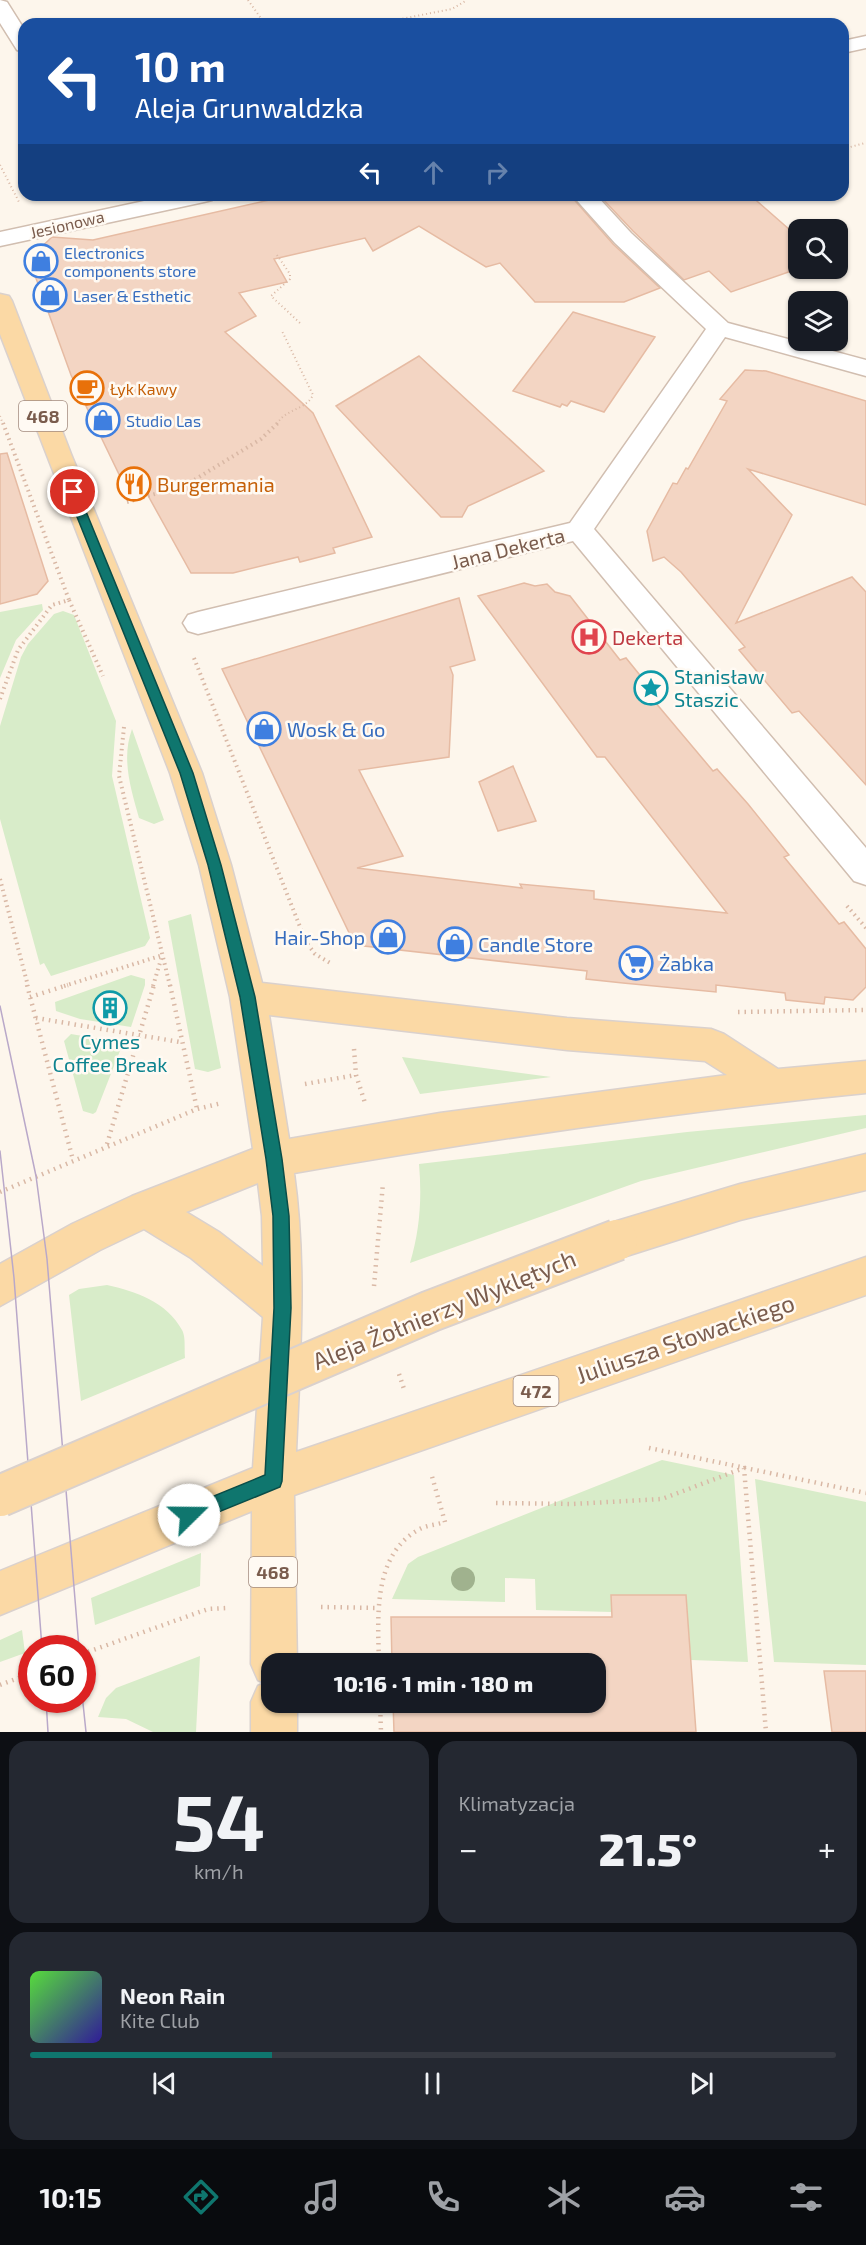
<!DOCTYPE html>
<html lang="pl">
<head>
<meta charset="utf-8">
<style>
  body { margin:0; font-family:"Exo 2",sans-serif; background:#242831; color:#f1f3f6; height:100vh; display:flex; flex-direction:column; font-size:22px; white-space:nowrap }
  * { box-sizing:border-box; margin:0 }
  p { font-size:20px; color:#9ea1a6 }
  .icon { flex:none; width:33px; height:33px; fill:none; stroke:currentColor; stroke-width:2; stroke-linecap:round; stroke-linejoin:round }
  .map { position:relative; height:1732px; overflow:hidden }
  .panel { display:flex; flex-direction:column; gap:9px; padding:9px; background:#0d0f14; flex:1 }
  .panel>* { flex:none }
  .top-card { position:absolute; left:18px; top:18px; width:831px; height:183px; border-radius:18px; box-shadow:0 2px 4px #0004; background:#1a4fa0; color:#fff; overflow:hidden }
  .fabs { position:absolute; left:788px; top:219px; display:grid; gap:12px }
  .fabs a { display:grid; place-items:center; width:60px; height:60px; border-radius:12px; background:#171b24; box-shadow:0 2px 4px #0004; font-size:30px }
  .speed { position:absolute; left:18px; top:1635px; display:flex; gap:12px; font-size:30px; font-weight:700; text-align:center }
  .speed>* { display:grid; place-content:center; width:78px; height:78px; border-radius:50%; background:#171b24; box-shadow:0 2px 4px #0004; line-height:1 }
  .speed .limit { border:9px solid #d22; background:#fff; color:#111 }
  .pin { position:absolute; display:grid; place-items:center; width:51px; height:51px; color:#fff; margin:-26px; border:3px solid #fff; border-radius:50%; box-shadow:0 2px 6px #0007 }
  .me { position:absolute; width:66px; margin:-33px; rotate:68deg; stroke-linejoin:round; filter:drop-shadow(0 0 4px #0008) }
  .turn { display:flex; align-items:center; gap:21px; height:126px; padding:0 18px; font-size:27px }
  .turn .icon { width:78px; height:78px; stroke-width:2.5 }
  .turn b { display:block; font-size:42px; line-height:51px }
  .lanes { display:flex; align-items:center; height:57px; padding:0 18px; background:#0003; justify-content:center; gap:30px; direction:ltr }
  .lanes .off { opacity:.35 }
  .big { font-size:45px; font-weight:800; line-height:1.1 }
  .panel .tile { flex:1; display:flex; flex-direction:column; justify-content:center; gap:9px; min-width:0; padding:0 21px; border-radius:18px; background:#242831 }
  .panel .dial { align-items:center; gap:0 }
  .dial b { font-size:78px; line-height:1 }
  .song { display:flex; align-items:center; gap:18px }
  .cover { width:72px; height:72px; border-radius:9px; background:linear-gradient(135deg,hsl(110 70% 55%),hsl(250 70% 35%)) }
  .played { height:6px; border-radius:3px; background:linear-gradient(90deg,#0f766e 30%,#363941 30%) }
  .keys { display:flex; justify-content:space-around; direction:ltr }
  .heat { display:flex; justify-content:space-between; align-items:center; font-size:33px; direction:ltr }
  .panel .tiles { flex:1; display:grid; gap:9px; grid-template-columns:1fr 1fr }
  .tile:last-child { grid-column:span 2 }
  .trip { position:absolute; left:261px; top:1653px; width:345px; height:60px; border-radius:18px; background:#171b24; box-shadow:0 2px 4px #0004; font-weight:800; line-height:60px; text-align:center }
  .menu { display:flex; height:96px; justify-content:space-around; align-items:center; background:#090b0e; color:#9ea1a6 }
  .menu .icon { width:42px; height:42px }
  .menu .selected { color:#0f766e }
  .menu b { font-size:27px; color:#f1f3f6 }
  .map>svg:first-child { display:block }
  .green { fill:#d8ecc9 }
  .building { fill:#f3d5c3; stroke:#e6bba3; stroke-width:1.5 }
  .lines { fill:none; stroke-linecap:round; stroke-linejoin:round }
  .minor-casing { stroke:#d1beb0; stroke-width:3 }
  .major-casing { stroke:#dad1cd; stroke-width:3 }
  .path-far2 { stroke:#d9b8a5; stroke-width:2; stroke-dasharray:1 3; stroke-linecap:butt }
  .path-far1 { stroke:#d9b8a5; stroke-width:4; stroke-dasharray:1.5 4; stroke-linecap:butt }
  .path { stroke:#d9b8a5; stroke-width:4.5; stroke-dasharray:1.5 5; stroke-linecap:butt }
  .minor { fill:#fff; fill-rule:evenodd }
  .major { fill:#fbd9a5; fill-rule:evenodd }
  .tram { stroke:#b9a8c9; stroke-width:1.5 }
  .major-bridge-casing { stroke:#dad1cd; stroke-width:44; stroke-linecap:butt }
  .major-bridge { stroke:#fbd9a5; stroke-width:40 }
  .tree { fill:#a0b28e }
  .route { fill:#0f766e; stroke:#0a4d48; stroke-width:1.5 }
  .labels { text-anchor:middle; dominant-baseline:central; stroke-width:5; stroke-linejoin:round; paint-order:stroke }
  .far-street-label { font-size:16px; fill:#7a5c4d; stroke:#fffaf3 }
  .far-shop-label { font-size:16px; fill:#366cbe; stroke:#fffaf3; text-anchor:start }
  .far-food-label { font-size:16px; fill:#c56008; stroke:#fffaf3; text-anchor:start }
  .shield { fill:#fffaf3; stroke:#a28b7f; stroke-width:1.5 }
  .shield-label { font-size:18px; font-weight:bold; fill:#7a5c4d }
  .food-label { font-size:20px; fill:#c56008; stroke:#fffaf3; text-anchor:start }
  .street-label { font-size:20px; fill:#7a5c4d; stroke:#fffaf3 }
  .health-label { font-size:20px; fill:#be3a42; stroke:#fffaf3; text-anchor:start }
  .culture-label { font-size:20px; fill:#0d838f; stroke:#fffaf3; text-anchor:start }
  .shop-label { font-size:20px; fill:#366cbe; stroke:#fffaf3; text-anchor:start }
  .near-street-label { font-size:24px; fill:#7a5c4d; stroke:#fffaf3 }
</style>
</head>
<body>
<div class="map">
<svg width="866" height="1732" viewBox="0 0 866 1732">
  <rect width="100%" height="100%" fill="#fdf6ec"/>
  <!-- green -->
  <path class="green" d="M 42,604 L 43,610 L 16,640 L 0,678 L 0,612 Z
    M 63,611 L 74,615 L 116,721 L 112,776 L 150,938 L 145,946 L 51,976 L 44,963 L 40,965 L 0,819 L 0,726 L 21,657 L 28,644 L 54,614 Z
    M 132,729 L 164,820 L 154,824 L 139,818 C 131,789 121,759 132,729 Z
    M 191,914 L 221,1068 L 208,1072 L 195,1069 L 168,921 Z
    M 131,975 L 145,979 L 145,985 L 131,1027 L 80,1019 L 56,1011 L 55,1002 Z
    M 71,1034 L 123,1043 L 96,1112 L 93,1114 L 83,1111 L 64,1041 Z
    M 402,1057 L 551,1077 L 420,1094 Z
    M 866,1115 L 866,1128 L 641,1181 L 410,1263 C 420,1230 422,1198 419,1164 L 687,1132 Z
    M 107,1285 C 135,1291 167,1302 182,1330 C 186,1337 184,1349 185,1358 L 81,1401 L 69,1295 L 79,1289 Z
    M 662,1460 L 734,1475 L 748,1662 L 691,1660 L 686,1596 L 611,1595 L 612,1612 L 536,1610 L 535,1579 L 505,1578 L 505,1602 L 392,1599 L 408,1564 L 418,1557 Z
    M 755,1479 L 866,1502 L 866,1665 L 774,1662 Z
    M 201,1553 L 200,1586 L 95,1625 L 91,1598 Z
    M 22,1630 L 25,1653 L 0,1662 L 0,1640 Z
    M 200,1656 L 196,1732 L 153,1732 L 126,1719 L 98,1717 L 106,1698 L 116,1688 Z"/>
  <!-- building -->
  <path class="building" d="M 291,195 L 570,195 L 613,244 L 660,288 L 624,302 L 535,302 L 500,263 L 486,267 L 419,226 L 373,251 L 365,238 L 274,259 L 287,282 L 239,293 L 256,316 L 225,332 L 313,413 L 372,537 L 333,548 L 335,553 L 300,562 L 298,557 L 233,573 L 191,573 L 146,492 L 130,497 L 71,375 L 29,259 L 52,237 L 93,240 Z
    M 599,195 L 750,195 L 798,237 L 798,268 L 800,268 L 731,292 L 709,271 L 684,280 L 633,231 Z
    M 573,312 L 655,337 L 604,412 L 571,401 L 567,406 L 562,404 L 560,407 L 513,391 Z
    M 419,356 L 544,471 L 468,506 L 462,517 L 441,517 L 336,406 Z
    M 745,370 L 766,371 L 866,401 L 866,505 L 748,469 L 792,515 L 736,623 L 852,577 L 866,592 L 866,785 L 799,711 L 792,713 L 739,650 L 745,647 L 681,572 L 664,557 L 653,561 L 647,531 L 673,483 L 677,484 L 686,468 L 688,469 L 727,401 L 720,399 Z
    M 7,453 L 48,581 L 37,594 L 0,604 L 0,454 Z
    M 524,583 L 535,586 L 547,584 L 555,592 L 570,596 L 620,660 L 626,658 L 660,700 L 655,702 L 713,771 L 717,769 L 748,804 L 789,855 L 784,857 L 839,924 L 844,922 L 866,949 L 866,987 L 853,1000 L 825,997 L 824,1004 L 786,1000 L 785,993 L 716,985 L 716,992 L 623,983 L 586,979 L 587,971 L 355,945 L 222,669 L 459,598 L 475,660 L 450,667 L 453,675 L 449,757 L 359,770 L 403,856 L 357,868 L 522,888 L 520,884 L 594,891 L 594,899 L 727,913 L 605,757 L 597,757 L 478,596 Z
    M 513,766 L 536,821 L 498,831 L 479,782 Z
    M 611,1595 L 686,1595 L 696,1732 L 394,1732 L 393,1702 L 596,1702 L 596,1664 L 392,1664 L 391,1617 L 612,1617 Z
    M 824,1671 L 866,1671 L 866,1732 L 832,1732 Z"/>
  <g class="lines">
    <!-- minor casing -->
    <g class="minor-casing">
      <path id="minor" d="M 0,0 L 7,2 L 24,29 L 24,52 L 17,50 L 0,23 Z
        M 866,36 L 866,48 L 843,53 L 843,41 Z
        M 172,195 L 215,195 L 212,200 L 204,202 L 0,246 L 0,232 Z
        M 572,195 L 596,195 L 631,233 L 728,323 L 866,360 L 866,376 L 725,337 L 594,529 L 866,848 L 866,885 L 854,881 L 573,541 L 198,634 L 188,631 L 183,623 L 188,615 L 198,612 L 570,523 L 706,329 L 615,243 Z"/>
    </g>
    <!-- major casing -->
    <g class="major-casing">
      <path id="major" d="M 0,294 L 9,296 L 12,301 L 71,454 L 202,773 L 231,865 L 262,983 L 567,1018 L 711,1029 L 724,1034 L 778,1069 L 866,1061 L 866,1093 C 674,1112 483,1140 294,1173 C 307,1266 300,1359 296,1452 L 866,1257 L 866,1295 L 294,1495 L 297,1664 L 272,1664 L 272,1702 L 297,1702 L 297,1732 L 251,1732 L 251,1702 L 258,1686 L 265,1683 L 258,1680 L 251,1664 L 252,1511 L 0,1615 L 0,1571 L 253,1468 L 263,1317 L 191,1258 L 144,1229 L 100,1250 L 0,1306 L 0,1264 L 72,1224 L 132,1196 L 253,1149 L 230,997 L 199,865 L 170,773 L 0,334 ZM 269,1015 L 567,1050 L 705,1061 L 727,1075 L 440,1113 L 289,1139 ZM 258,1183 L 262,1216 L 263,1266 L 219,1232 L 186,1212 Z
        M 866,1154 L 866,1190 L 740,1220 L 617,1259 L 603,1253 L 598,1240 L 603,1227 L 617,1221 L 740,1184 Z"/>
    </g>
    <!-- path-far2 -->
    <path class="path-far2" d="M 248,0 L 265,24
      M 375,24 L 452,9 L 467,0
      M 843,149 L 865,143
      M 0,165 L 19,202
      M 277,255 L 290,274 L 290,279 L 271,296 L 300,323
      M 0,416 L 3,424
      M 277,424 C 285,409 306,410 313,395 L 282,331"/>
    <!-- path-far1 -->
    <path class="path-far1" d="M 3,423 L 69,600
      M 127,502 L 186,485 L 261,439 L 278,423
      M 194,658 L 306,942 L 315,954 L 332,964
      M 0,699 L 18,650 L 52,605 L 69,600 L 103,676
      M 124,727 L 119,776 L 170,986
      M 0,879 L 28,986
      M 847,906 L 866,928
      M 64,986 L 163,955
      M 153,986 L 162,956"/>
    <!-- path -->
    <path class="path" d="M 27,985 L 73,1160
      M 170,985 L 197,1109
      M 30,997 L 68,985
      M 738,1012 L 866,1010
      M 36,1018 L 180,1042
      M 354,1049 L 356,1075 L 365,1103
      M 305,1084 L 356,1075
      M 107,1144 L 154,985
      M 0,1192 L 197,1109 L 222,1103
      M 374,1286 L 383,1183
      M 399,1374 L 404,1389
      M 649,1448 L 866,1493
      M 496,1503 L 573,1504 L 662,1499 L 744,1468 L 766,1732
      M 321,1607 L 378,1608
      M 82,1654 L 208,1609 L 227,1608
      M 379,1664 C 378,1619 372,1556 418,1530 C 426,1525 436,1525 445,1522 L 431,1473
      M 0,1685 L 32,1673
      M 380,1702 L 381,1732"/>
    <!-- minor -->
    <use href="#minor" class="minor"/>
    <!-- major -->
    <use href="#major" class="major"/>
    <!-- tram -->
    <path class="tram" d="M 0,1006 L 36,1176 L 47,1259 L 79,1648
      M 0,1151 L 14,1278 L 42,1648
      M 82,1694 L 86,1732
      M 46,1700 L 48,1732"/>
    <!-- major-bridge casing -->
    <g class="major-bridge-casing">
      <path id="major-bridge" d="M 0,1496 L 431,1311 L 617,1240"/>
    </g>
    <!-- major-bridge -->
    <use href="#major-bridge" class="major-bridge"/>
  </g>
  <!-- trees -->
  <circle class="tree" cx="463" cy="1579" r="12"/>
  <!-- route -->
  <path class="route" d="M 73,488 L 78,492 L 193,773 L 221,865 L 255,997 L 282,1159 L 289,1216 L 291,1308 L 282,1481 L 280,1487 L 189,1524 L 182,1521 L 180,1515 L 182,1509 L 265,1475 L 274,1308 L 273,1216 L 266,1159 L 240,997 L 208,865 L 180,773 L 67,492 Z"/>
  <!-- icons -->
  <defs>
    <g id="shop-ring" transform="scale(1.725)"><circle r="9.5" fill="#fffaf3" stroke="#3f7fe0" stroke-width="1.5"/><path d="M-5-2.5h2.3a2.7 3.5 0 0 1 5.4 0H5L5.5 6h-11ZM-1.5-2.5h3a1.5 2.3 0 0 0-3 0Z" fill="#3f7fe0"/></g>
    <g id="cafe-ring" transform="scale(1.725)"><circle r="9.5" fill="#fffaf3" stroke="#e8710a" stroke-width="1.5"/><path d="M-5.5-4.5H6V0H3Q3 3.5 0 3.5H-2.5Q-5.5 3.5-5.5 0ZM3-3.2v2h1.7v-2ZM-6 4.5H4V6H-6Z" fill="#e8710a"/></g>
    <g id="restaurant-ring" transform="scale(1.725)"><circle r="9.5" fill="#fffaf3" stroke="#e8710a" stroke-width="1.5"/><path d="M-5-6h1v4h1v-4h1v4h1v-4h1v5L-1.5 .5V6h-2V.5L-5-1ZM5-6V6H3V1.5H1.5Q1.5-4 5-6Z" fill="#e8710a"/></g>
    <g id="hospital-ring" transform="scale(1.725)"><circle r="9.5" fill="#fffaf3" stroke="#e0444e" stroke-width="1.5"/><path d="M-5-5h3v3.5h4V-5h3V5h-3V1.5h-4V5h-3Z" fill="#e0444e"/></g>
    <g id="sight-ring" transform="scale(1.725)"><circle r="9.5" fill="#fffaf3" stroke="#0f9aa8" stroke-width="1.5"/><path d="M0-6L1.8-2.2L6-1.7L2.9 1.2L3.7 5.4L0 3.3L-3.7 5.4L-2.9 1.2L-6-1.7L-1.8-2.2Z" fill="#0f9aa8"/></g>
    <g id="supermarket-ring" transform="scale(1.725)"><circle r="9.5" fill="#fffaf3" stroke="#3f7fe0" stroke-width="1.5"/><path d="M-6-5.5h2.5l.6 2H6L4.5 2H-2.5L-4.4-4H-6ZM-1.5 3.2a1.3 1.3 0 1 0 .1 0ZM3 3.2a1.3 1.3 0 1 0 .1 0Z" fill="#3f7fe0"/></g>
    <g id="building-ring" transform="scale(1.725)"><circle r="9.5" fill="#fffaf3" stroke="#0f9aa8" stroke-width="1.5"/><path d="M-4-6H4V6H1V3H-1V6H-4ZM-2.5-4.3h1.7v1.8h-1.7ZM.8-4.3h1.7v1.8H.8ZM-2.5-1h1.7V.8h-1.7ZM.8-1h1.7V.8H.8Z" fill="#0f9aa8"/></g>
  </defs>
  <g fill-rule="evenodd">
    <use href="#shop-ring" x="41" y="261"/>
    <use href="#shop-ring" x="50" y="295"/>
    <use href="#cafe-ring" x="87" y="388"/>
    <use href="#shop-ring" x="103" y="420"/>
    <use href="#restaurant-ring" x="134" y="484"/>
    <use href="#hospital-ring" x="589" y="637"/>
    <use href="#sight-ring" x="651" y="688"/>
    <use href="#shop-ring" x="264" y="729"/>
    <use href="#shop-ring" x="388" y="937"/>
    <use href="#shop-ring" x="455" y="944"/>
    <use href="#supermarket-ring" x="636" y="963"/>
    <use href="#building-ring" x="110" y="1008"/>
  </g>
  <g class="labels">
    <!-- far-street labels -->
    <g class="far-street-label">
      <text transform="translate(67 224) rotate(-13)">Jesionowa</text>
    </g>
    <!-- far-shop labels -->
    <g class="far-shop-label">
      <text x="64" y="252">Electronics<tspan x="64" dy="18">components store</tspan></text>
      <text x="73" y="295">Laser &amp; Esthetic</text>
      <text x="126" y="420">Studio Las</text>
    </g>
    <!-- far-food labels -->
    <g class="far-food-label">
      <text x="110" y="388">Łyk Kawy</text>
    </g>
    <!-- shield labels -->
    <g class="shield">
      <rect x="19" y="401" width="48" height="30" rx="4.5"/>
      <rect x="513.5" y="1376" width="45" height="30" rx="4.5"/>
      <rect x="249" y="1557" width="48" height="30" rx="4.5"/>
    </g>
    <g class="shield-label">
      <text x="43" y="416">468</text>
      <text x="536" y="1391">472</text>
      <text x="273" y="1572">468</text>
    </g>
    <!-- food labels -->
    <g class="food-label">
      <text x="157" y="484">Burgermania</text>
    </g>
    <!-- street labels -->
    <g class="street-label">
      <text transform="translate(508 548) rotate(-14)">Jana Dekerta</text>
    </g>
    <!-- health labels -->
    <g class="health-label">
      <text x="612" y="637">Dekerta</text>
    </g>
    <!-- culture labels -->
    <g class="culture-label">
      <text x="674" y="676">Stanisław<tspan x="674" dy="23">Staszic</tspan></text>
      <text x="110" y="1041" text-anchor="middle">Cymes<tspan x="110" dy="23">Coffee Break</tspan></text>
    </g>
    <!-- shop labels -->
    <g class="shop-label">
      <text x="287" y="729">Wosk &amp; Go</text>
      <text x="365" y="937" text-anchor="end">Hair-Shop</text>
      <text x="478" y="944">Candle Store</text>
      <text x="659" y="963">Żabka</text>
    </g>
    <!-- near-street labels -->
    <g class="near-street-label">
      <text transform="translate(444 1309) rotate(-22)">Aleja Żołnierzy Wyklętych</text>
      <text transform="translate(685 1338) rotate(-19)">Juliusza Słowackiego</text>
    </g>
  </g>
</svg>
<div class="fabs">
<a><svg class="icon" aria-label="search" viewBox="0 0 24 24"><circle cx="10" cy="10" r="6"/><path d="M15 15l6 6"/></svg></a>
<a><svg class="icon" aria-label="layers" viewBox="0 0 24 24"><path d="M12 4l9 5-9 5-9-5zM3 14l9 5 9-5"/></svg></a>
</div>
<div class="speed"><div class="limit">60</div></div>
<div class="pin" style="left:73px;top:492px;background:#d93025"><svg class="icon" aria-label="arrive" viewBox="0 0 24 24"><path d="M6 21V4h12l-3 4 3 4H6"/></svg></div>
<svg class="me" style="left:189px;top:1515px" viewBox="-20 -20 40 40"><circle r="19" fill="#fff"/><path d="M0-13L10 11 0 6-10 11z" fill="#0f766e"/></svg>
<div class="trip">10:16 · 1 min · 180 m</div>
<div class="top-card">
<div class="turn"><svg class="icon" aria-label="left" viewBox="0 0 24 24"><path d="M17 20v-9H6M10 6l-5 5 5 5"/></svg><div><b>10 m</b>Aleja Grunwaldzka</div></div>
<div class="lanes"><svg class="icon" aria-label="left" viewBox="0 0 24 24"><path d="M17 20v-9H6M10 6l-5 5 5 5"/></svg><svg class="icon off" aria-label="ahead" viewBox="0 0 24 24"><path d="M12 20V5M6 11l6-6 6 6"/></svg><svg class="icon off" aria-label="right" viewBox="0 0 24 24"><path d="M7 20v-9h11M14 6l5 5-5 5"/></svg></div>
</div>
</div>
<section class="panel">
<div class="tiles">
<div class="tile dial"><b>54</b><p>km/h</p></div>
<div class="tile"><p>Klimatyzacja</p>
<div class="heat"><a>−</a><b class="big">21.5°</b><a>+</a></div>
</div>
<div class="tile">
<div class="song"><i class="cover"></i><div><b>Neon Rain</b><p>Kite Club</p></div></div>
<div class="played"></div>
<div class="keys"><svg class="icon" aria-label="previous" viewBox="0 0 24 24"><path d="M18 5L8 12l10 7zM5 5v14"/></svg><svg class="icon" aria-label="pause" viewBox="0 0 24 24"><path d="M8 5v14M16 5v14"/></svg><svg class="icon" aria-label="next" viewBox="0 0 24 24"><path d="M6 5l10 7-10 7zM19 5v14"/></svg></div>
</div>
</div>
</section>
<nav class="menu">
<b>10:15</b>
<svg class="icon selected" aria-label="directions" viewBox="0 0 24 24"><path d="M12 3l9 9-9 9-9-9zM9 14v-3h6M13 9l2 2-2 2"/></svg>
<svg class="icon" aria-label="music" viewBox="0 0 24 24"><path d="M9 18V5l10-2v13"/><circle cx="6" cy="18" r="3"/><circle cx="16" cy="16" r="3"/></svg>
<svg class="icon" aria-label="phone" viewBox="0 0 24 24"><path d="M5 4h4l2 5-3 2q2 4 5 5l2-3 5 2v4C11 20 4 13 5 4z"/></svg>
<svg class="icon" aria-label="climate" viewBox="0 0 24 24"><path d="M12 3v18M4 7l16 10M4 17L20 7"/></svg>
<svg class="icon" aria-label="car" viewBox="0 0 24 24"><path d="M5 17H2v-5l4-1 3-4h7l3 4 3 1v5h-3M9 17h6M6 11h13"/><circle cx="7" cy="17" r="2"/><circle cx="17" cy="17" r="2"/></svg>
<svg class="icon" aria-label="filters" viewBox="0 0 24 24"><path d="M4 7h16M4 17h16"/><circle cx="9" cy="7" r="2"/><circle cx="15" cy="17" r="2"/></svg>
</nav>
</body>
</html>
